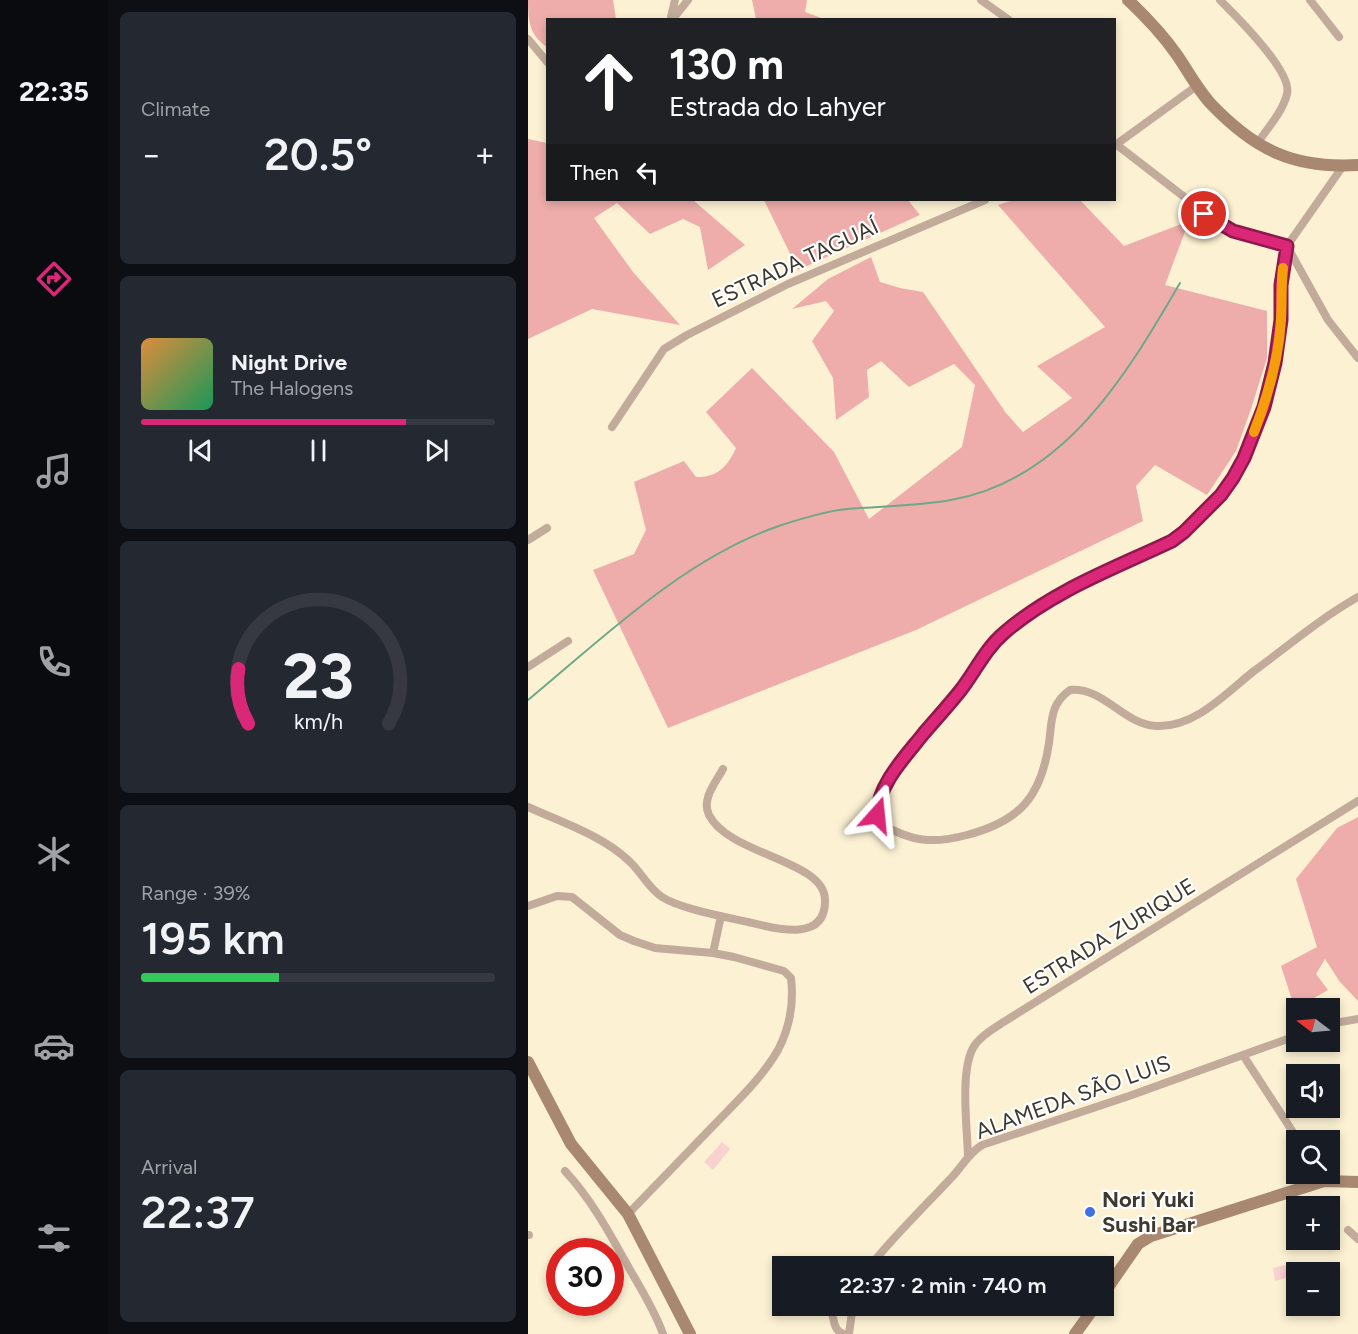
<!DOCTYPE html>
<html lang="en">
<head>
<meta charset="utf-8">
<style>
  body { margin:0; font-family:Figtree,sans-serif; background:#242831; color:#f1f3f6; height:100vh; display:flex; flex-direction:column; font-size:22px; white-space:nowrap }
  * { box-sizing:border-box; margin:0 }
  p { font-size:20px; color:#9ea1a6 }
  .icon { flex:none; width:33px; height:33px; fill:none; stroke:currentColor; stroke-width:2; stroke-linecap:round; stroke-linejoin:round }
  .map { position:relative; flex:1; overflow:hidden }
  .side { display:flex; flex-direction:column; gap:12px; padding:12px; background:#0d0f14; width:420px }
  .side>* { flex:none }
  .hud { position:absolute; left:18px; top:18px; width:570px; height:183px; border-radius:0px; box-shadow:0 3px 9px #0003; background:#202124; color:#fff; overflow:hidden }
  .needle { width:39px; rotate:286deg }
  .controls { position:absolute; left:758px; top:998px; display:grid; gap:12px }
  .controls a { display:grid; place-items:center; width:54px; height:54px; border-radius:0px; background:#171b24; box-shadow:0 3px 9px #0003; font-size:30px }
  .speed { position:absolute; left:18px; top:1238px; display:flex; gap:12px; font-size:30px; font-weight:700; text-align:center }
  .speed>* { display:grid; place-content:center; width:78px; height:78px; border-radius:50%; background:#171b24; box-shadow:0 3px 9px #0003; line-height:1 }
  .speed .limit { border:9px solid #d22; background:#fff; color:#111 }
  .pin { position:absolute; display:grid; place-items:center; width:51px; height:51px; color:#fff; margin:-26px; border:3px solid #fff; border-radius:50%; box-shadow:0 2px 6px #0007 }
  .me { position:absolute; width:66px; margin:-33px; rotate:18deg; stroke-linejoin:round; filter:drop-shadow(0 0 4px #0008) }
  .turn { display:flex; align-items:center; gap:21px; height:126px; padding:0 24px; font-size:27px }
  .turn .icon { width:78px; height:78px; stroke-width:2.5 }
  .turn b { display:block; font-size:42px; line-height:51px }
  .then { display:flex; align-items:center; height:57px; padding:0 24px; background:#0003; gap:12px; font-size:22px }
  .big { font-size:45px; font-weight:600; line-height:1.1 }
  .side .card { flex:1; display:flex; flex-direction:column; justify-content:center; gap:9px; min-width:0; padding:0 21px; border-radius:9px; background:#242831 }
  .side .dial { align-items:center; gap:0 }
  .dial svg { height:156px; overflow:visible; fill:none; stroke:#363941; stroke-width:7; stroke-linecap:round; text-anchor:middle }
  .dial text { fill:#f1f3f6; stroke:none }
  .song { display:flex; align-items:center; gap:18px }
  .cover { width:72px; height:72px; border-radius:9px; background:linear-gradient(135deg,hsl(30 70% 55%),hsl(150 70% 35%)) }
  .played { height:6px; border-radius:3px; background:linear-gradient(90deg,#db2777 75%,#363941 75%) }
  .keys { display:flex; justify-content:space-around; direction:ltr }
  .heat { display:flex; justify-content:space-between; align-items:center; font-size:33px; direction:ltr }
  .charge { height:9px; border-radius:4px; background:linear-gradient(90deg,#34c759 39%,#363941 0) }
  .trip { position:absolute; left:244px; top:1256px; width:342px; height:60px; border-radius:0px; background:#171b24; box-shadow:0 3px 9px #0003; font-weight:600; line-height:60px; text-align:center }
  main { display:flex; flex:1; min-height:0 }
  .menu { display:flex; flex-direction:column; width:108px; justify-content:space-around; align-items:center; background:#090b0e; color:#9ea1a6 }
  .menu .icon { width:42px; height:42px }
  .menu .current { color:#db2777 }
  .menu b { font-size:27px; color:#f1f3f6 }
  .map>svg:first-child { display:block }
  .green { fill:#f9d1ce }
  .forest { fill:#eeadaa }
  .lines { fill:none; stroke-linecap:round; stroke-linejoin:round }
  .stream { stroke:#6ea889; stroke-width:2 }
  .street { stroke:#c2ab9b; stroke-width:8 }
  .secondary { stroke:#a98871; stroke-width:12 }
  .route-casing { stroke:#8e194d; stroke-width:15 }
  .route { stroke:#db2777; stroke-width:10 }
  .slow { stroke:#f59e0b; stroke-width:10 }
  .poi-dot { fill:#3e72e2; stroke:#fff; stroke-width:2 }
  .labels { text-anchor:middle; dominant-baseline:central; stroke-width:4.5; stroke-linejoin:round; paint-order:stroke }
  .street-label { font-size:22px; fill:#3e392e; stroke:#fff }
  .poi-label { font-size:22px; font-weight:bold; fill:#3e392e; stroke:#fff; text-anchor:start }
</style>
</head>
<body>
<main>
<nav class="menu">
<b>22:35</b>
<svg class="icon current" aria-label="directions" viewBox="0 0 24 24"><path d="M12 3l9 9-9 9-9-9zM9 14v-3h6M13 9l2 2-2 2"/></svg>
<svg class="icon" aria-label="music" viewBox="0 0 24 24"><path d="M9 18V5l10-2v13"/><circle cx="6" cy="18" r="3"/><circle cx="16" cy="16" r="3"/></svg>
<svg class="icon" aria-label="phone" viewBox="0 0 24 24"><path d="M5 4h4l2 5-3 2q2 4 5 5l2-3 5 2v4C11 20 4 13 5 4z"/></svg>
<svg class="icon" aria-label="climate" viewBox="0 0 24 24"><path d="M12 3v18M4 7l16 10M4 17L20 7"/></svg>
<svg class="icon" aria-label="car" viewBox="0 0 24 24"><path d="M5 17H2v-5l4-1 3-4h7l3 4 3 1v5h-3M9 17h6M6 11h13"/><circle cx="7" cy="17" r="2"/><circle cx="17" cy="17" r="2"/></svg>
<svg class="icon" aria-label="filters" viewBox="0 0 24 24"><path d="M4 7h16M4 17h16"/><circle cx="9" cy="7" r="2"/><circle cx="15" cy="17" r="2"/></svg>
</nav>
<section class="side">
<div class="card"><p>Climate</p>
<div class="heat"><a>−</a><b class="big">20.5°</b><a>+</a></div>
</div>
<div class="card">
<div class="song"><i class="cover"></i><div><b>Night Drive</b><p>The Halogens</p></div></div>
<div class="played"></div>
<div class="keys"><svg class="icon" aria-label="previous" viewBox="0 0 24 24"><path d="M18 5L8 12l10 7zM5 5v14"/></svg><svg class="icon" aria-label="pause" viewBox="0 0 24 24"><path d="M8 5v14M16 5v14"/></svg><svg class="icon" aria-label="next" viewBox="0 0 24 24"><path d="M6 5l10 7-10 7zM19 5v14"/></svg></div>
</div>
<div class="card dial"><svg viewBox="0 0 100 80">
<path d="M14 69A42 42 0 1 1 86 69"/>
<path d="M14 69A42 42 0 0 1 9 41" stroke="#db2777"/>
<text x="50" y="56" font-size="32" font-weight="700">23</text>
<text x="50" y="72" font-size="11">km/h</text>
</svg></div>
<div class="card"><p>Range · 39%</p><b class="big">195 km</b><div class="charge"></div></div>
<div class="card"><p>Arrival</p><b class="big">22:37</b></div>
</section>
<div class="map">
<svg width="830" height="1334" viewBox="0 0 830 1334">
  <rect width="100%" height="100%" fill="#fcf1d3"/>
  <!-- green -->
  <path class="green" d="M 194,1142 L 202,1149 L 185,1170 L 176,1162 Z
    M 769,1262 L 771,1272 L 768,1272 L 768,1275 L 747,1281 L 745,1268 Z"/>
  <!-- forest -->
  <path class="forest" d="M 0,0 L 85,0 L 88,19 L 20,20 L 19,47 C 1,35 0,20 0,0 Z
    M 224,0 L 279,0 L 277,12 L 296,19 L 228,19 Z
    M 0,139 L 19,143 L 20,200 L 165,200 L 217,245 L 180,270 L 172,227 L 155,219 L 122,234 L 89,203 L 66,218 L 105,272 L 152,325 L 64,309 L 0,339 Z
    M 236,200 L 380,200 L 392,215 L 270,270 Z
    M 485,200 L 552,200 L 596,246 L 661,221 L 637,285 L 739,311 L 739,358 L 723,409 L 708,451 L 679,495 L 627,465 L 608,486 L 615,521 L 388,630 L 140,728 L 65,570 L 106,554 L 118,530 L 106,482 L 156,461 L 168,477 C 189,478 200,466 208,448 L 178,412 L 224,368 L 306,452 L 341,519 L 434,447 L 447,385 L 426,364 L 381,387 L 353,361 L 339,370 L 341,397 L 308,420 L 305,378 L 284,341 L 306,311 L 298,301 L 264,309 L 300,279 L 343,257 L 352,282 L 372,288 L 395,292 L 478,413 L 495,432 L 544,398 L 509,366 L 577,327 L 470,205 Z
    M 830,817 L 830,1001 L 812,982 L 797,959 L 788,974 L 800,990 L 767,1009 L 753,966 L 789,947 L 768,879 L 809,828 Z"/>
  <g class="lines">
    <!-- stream -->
    <path class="stream" d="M 0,700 C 76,637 155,560 248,527 C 265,521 302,510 319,509 C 353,506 389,506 423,500 C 537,480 599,374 652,283"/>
    <!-- street -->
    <path class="street" d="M 453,0 L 481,20
      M 692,0 C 708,16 765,72 759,94 C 755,111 740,128 730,142
      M 782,0 L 811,37
      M 143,17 L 147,0
      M 144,20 L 160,0
      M 0,39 L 20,63
      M 589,145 L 690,223 L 705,231 L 759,246 L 800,320 L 830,358
      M 586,146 L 670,85
      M 815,166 L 759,246 L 753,285 L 753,320 L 747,363 L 736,407 L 715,458 L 705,478 L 693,495 L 656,533 L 644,541 L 533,594 L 504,611 L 475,634 L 457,655 L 432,691 L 368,768 L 349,806 L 349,815 L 352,823 C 383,842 405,844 439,835 C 492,821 513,797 521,743 C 524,721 522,704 542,690 C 576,687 595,724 628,726 C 667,728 698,693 726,671 C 760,646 793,618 830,597
      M 84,427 L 136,349 L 159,335 L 260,284 L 457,200
      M 0,540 L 19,528
      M 0,667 L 40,641
      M 0,807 C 33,822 73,835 100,860 C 112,870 120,888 134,897 C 153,909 197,917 220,922 C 245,928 298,944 297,900 C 297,860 201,855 181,815 C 173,799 188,782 195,769
      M 0,906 L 29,896 L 44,897 L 92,935 L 106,941 L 127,948 L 185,953 L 206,957 L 256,971 L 263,978 C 266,1003 262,1027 250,1050 C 234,1078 209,1101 187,1124 C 158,1154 129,1184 100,1214
      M 185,953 L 193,916
      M 801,1024 L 830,1019
      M 715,1055 L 770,1140
      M 440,1155 C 439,1127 432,1072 445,1048 C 451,1037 464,1030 474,1023 L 830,801
      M 37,1171 C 64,1200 82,1234 101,1268 C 113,1289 127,1311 135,1334
      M 820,1230 L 830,1239
      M 0,1235 L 1,1235
      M 342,1266 C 368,1234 397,1206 425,1176 C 435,1165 441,1153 454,1145 L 601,1096 L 768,1036
      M 302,1305 C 306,1315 304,1331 316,1334
      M 321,1334 L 325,1305"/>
    <!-- secondary -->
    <path class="secondary" d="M 600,0 C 618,17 635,35 649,55 C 660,71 670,90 683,104 C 727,150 766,169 830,165
      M 0,1062 L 43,1144 L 100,1214 L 162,1334
      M 576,1293 L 610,1244 L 623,1236 L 796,1181 L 830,1182
      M 547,1334 L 568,1305"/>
  </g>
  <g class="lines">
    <!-- route casing -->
    <g class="route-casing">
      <path id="route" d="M 349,815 C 350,784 378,756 396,733 C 408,719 420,706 432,691 C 447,672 457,649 476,633 C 524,591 587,568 644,541 L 656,532 L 693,495 L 705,478 L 716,458 L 736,407 L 747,363 L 753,320 L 753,285 L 759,246 L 705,231 L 676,214"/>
    </g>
    <!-- route -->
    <use href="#route" class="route"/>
    <!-- slow -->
    <path class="slow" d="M 726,432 C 740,396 751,358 753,319 C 754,302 753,285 755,268"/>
  </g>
  <!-- markers -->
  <circle class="poi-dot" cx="562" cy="1212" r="6"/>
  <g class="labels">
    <!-- street labels -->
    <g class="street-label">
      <text transform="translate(267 263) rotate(-25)">ESTRADA TAGUAÍ</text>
      <text transform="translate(581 936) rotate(-32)">ESTRADA ZURIQUE</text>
      <text transform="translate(545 1097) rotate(-20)">ALAMEDA SÃO LUIS</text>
    </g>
    <!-- poi labels -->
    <g class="poi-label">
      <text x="574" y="1199">Nori Yuki<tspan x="574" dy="25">Sushi Bar</tspan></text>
    </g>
  </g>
</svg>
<div class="controls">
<a><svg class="needle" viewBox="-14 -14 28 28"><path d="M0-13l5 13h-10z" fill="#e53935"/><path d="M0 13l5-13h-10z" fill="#9ea1a6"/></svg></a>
<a><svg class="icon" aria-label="sound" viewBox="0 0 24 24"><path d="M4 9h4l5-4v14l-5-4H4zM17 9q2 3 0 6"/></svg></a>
<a><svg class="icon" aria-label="search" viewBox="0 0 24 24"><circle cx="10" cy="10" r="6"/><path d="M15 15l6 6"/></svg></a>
<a>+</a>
<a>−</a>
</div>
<div class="speed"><div class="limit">30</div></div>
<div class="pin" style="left:676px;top:214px;background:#d93025"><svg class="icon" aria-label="arrive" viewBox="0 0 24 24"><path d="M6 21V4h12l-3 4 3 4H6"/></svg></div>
<svg class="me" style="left:349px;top:815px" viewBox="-20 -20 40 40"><path d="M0-17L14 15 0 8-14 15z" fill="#db2777" stroke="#fff" stroke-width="4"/></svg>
<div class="trip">22:37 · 2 min · 740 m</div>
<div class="hud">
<div class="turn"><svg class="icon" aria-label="ahead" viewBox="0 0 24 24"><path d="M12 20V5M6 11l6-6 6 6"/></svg><div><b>130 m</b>Estrada do Lahyer</div></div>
<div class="then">Then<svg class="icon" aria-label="left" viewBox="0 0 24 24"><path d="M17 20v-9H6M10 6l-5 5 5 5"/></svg></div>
</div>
</div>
</main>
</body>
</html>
